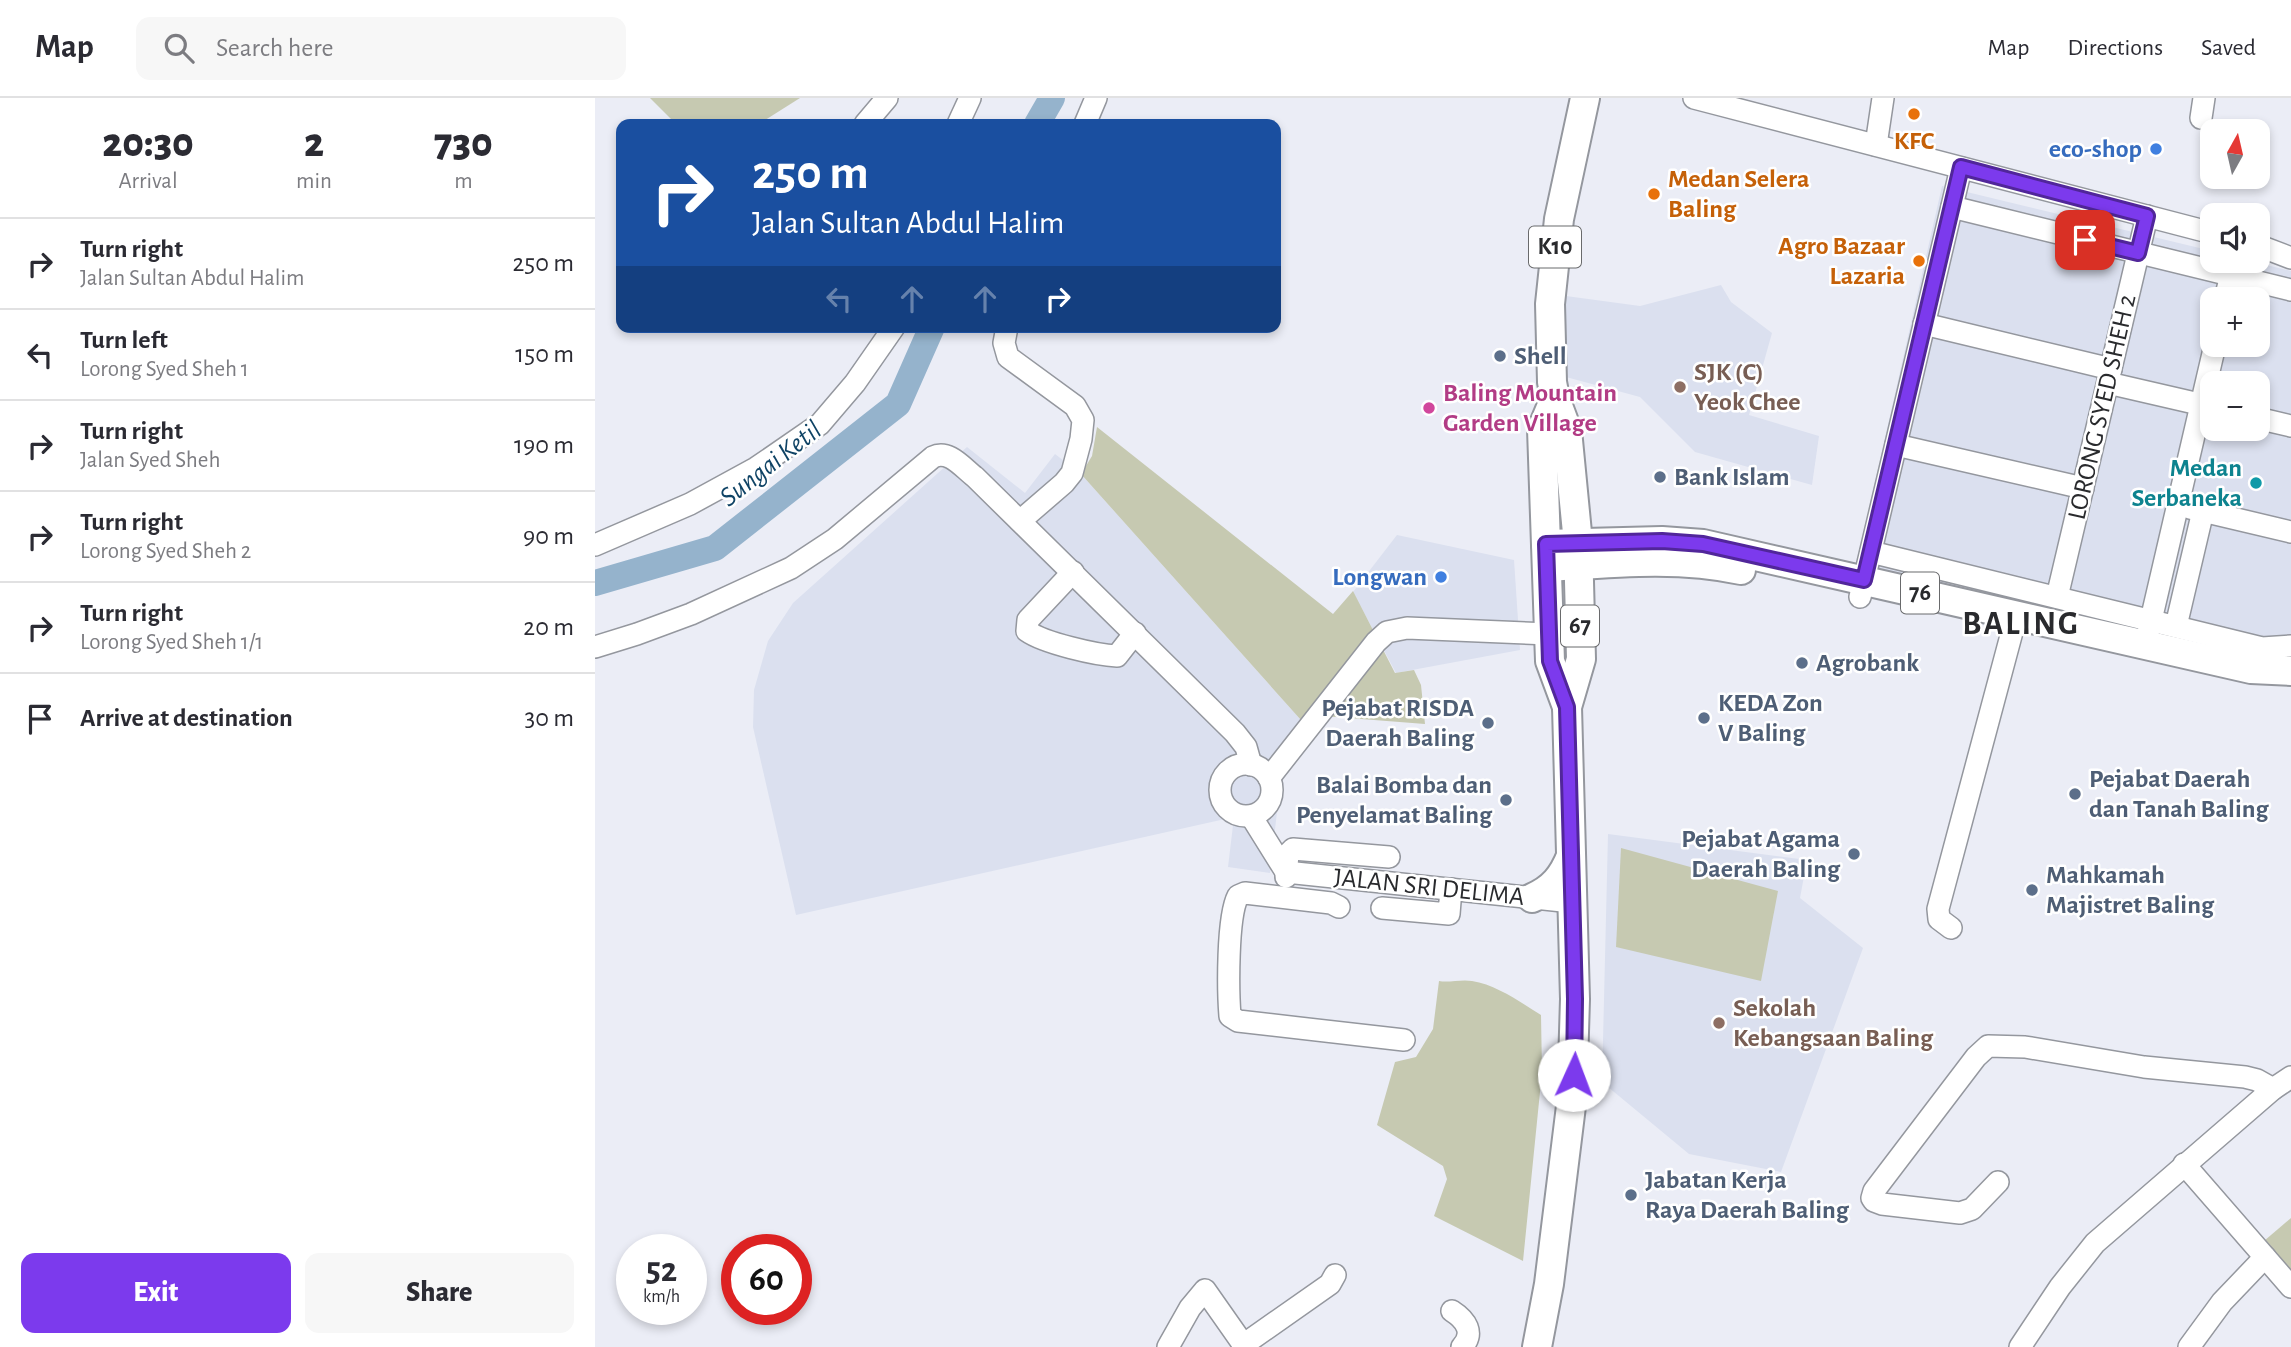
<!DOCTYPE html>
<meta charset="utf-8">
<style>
body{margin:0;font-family:"Alegreya Sans",sans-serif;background:#f7f7f7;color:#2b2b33;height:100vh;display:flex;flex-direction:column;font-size:26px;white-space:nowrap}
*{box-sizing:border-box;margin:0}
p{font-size:23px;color:#7c7c81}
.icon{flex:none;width:38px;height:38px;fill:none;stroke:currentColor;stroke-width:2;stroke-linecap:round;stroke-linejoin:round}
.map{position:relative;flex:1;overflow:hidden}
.side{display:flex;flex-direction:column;background:#fff;width:595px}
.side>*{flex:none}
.banner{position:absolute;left:21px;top:21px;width:665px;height:214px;border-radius:14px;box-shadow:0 4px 10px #0003;background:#1a4fa0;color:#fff;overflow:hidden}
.needle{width:46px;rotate:8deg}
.fabs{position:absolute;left:1605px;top:21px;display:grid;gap:14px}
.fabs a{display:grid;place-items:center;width:70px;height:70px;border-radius:14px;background:#fff;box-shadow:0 4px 10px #0003;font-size:35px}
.speed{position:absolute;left:21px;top:1136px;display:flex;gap:14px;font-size:35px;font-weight:700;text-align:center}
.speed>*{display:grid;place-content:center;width:91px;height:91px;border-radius:50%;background:#fff;box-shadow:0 4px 10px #0003;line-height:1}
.speed small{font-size:18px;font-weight:400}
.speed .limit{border:10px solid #d22;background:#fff;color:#111}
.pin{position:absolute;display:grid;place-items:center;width:60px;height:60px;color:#fff;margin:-30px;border-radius:14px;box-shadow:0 4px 10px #0006}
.me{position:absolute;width:77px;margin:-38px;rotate:2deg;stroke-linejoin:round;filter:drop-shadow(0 0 5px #0008)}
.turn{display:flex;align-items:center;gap:24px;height:147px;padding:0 21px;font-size:32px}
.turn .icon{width:91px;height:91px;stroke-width:2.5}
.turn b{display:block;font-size:49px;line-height:60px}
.lanes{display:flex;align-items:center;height:66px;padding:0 21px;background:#0003;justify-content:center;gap:35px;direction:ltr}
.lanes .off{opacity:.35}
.eta{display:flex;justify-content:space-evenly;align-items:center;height:119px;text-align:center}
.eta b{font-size:42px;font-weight:800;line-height:49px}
.cta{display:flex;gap:14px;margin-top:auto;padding:14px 21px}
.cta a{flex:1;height:80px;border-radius:14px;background:#7c3aed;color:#fff;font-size:28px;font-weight:800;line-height:80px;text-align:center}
.cta a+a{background:#f7f7f7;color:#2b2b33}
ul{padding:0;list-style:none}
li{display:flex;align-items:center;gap:21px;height:91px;padding:0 21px;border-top:2px solid #e1e1e2}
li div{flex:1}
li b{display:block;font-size:26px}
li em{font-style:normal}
header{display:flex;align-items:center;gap:42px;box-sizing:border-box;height:98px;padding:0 35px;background:#fff;border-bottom:2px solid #e1e1e2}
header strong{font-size:33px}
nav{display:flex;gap:38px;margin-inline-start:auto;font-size:24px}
.search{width:490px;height:63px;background:#f7f7f7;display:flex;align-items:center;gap:18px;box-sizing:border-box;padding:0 24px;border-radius:14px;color:#7c7c81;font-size:26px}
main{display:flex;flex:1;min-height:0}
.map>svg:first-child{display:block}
.built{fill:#dbe0ef;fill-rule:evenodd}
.green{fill:#c6c9b1}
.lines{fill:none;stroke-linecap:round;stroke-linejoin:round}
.river{stroke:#95b3cc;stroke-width:26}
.minor-casing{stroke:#94979e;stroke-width:24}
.major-casing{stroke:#94979e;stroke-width:32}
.minor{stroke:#fff;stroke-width:21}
.major{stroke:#fff;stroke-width:28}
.route-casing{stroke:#51269a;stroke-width:18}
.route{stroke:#7c3aed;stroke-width:12}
.food-dot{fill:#e8710a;stroke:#fff;stroke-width:2.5}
.shop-dot{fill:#3f7fe0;stroke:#fff;stroke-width:2.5}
.service-dot{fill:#5c6f8a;stroke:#fff;stroke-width:2.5}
.education-dot{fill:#8d6e63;stroke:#fff;stroke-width:2.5}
.hotel-dot{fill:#d1479c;stroke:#fff;stroke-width:2.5}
.culture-dot{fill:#0f9aa8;stroke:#fff;stroke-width:2.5}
.labels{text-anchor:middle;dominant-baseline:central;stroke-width:5;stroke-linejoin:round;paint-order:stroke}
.shield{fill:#fff;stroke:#696a6c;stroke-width:2}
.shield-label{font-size:24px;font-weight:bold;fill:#292a2d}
.food-label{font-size:26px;font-weight:bold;fill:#c56008;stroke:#fff}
.shop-label{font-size:26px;font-weight:bold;fill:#366cbe;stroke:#fff;text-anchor:end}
.service-label{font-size:26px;font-weight:bold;fill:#4e5e75;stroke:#fff;text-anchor:start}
.education-label{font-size:26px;font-weight:bold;fill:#785e54;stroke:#fff;text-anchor:start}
.hotel-label{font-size:26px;font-weight:bold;fill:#b23c85;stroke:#fff;text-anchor:start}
.street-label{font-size:26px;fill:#292a2d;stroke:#fff}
.culture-label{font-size:26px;font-weight:bold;fill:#0d838f;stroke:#fff;text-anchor:end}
.water-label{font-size:28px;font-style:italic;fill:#0f4365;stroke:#fff}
.district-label{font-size:33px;font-weight:bold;letter-spacing:2px;fill:#292a2d;stroke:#fff}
</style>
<header>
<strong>Map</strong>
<div class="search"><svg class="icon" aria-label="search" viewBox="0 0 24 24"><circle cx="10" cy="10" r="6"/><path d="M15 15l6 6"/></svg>Search here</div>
<nav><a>Map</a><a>Directions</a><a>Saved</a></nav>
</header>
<main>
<section class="side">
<div class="eta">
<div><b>20:30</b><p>Arrival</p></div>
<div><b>2</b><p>min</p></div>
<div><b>730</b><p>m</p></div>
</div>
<ul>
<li><svg class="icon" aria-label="right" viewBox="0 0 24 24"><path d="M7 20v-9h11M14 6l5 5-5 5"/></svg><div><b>Turn right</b><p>Jalan Sultan Abdul Halim</p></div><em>250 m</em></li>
<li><svg class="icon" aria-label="left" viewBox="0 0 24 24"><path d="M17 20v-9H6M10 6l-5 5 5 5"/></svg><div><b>Turn left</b><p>Lorong Syed Sheh 1</p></div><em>150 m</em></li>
<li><svg class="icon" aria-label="right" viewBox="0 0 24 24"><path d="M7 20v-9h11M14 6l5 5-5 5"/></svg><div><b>Turn right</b><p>Jalan Syed Sheh</p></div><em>190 m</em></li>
<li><svg class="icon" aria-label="right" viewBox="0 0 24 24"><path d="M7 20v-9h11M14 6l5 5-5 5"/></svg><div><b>Turn right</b><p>Lorong Syed Sheh 2</p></div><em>90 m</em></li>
<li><svg class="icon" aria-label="right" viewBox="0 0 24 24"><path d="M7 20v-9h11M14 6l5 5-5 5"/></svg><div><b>Turn right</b><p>Lorong Syed Sheh 1/1</p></div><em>20 m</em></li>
<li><svg class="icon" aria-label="arrive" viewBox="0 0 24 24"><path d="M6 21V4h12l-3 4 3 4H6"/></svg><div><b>Arrive at destination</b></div><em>30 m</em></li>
</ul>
<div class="cta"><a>Exit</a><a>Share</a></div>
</section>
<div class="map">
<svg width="1696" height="1249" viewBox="0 0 1696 1249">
<rect width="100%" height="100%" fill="#ebedf6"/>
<g class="built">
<path d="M1347 88 1617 153V163H1655L1696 173V563L1665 561 1261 468ZM1617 201H1662V247H1617ZM1617 285H1662V331H1617Z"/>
<path d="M1126 187 1136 204 1177 235 1154 317 1224 338 1217 387 1100 354 1045 299 971 279V198L1045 208Z"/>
<path d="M372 349 430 395 460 356 486 376 714 631 688 662 675 775 633 769 639 719 201 817 158 629 159 592 173 543 198 505Z"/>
<path d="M802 437 919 462 925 552 801 575 758 494Z"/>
<path d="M1013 736 1212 762 1205 800 1268 850 1186 1074 1094 1056 1007 984Z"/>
</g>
<g class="green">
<path d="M55 0H205L164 26H81Z"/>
<path d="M502 329 738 516 758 493 800 575 819 572 826 587 830 626 728 618 714 631 486 376 497 358Z"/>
<path d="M1026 750 1183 793 1166 883 1021 849Z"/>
<path d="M844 883C854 885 866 881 877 883 902 887 925 904 946 917L947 974 928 1163 839 1118 852 1081 848 1068 782 1027 800 964 821 959 838 931Z"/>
<path d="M1696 1120V1174L1669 1143Z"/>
</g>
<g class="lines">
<g class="river">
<path d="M442 26 457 0"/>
<path d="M0 485 120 450 303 306 337 229"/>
</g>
<g class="minor-casing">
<g id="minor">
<path d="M1099 0 1617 135"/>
<path d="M1606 20 1609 0"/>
<path d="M270 26 292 0"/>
<path d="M363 26 375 0"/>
<path d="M490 26 501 0"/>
<path d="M1281 47 1288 0"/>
<path d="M1357 109 1696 192"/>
<path d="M1662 147 1696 160"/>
<path d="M1630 201 1639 165"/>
<path d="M1329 226 1516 271"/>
<path d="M412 229 409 245 413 259 480 308 488 322 486 341 477 375 469 385 425 423"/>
<path d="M1513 285 1617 309"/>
<path d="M1662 320 1696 328"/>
<path d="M1301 347 1488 390"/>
<path d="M1595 410 1696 434"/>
<path d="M0 447 95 406 161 370 225 326 260 285 299 229"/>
<path d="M1276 454 1667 550 1696 548"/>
<path d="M478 474 433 522 432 533C449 545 501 557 522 558L540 535"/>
<path d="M1265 499 1366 70"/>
<path d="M1462 499 1552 118"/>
<path d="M1581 528 1608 413"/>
<path d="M1553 535 1620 247"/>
<path d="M0 549 42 536 96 516 196 470 240 441 338 359C354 351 368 370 380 379L640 635 651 649 656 667"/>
<circle cx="651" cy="692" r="26"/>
<path d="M674 680 781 544 792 534 812 530 954 536"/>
<path d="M656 718 691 774 977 804"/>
<path d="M691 779 693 756 698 751 794 759"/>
<path d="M744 809 736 805 650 795 643 798C632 819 633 893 635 918L643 923 809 942"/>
<path d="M787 810 854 816 856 791"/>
<path d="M1356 830 1344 821 1343 811 1417 534"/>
<path d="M1589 1066 1696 1189"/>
<path d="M1403 1084 1377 1111 1365 1115 1287 1106 1279 1103 1277 1100 1279 1093 1381 959 1393 948 1430 949 1549 969 1650 979 1662 982 1678 991"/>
<path d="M857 1213C871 1222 880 1235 867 1249"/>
<path d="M648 1247 735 1186 740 1177"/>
<path d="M573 1249 595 1210 610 1192 650 1249"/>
<path d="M1425 1249 1465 1189 1500 1145 1678 991 1696 979"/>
<path d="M1594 1249 1627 1204 1670 1159"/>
</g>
</g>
<g class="major-casing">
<g id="major">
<path d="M960 300 947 331 955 563 972 609"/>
<path d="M951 446 1067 443 1108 446 1656 571 1696 573"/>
<path d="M952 469C1016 465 1083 458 1146 472"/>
<path d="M937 800C958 791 968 778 976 758"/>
<path d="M942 1249 954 1186 977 1000 980 901 972 609 986 561 983 445 972 332 960 300 957 284 955 206 964 121 990 0"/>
</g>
</g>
<use href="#minor" class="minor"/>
<use href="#major" class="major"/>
</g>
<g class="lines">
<g class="route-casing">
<path id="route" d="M979 977 980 901 972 609 955 563 951 446 1067 443 1108 446 1269 482 1366 69 1552 118 1543 155 1490 142"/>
</g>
<use href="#route" class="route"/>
</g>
<g class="food-dot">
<circle cx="1319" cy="16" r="7"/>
<circle cx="1059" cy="96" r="7"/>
<circle cx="1324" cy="163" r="7"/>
</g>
<g class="shop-dot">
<circle cx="1561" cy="51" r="7"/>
<circle cx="846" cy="479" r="7"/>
</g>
<g class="service-dot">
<circle cx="905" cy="258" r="7"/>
<circle cx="1065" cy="379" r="7"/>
<circle cx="1207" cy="565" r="7"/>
<circle cx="1109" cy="620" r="7"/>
<circle cx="893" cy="625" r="7"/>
<circle cx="1480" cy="696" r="7"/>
<circle cx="911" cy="702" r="7"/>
<circle cx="1259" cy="756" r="7"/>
<circle cx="1437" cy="792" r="7"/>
<circle cx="1036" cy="1097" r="7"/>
</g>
<g class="education-dot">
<circle cx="1085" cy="289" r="7"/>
<circle cx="1124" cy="925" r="7"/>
</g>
<circle class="hotel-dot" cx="834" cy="310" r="7"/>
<circle class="culture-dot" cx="1661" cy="385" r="7"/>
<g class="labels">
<g class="shield">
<rect x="934" y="128.5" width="52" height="41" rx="5"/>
<rect x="1306" y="474.5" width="38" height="41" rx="5"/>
<rect x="966" y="507.5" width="38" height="41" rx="5"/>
</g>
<g class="shield-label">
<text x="960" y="149">K10</text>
<text x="1325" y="495">76</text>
<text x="985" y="528">67</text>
</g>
<g class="food-label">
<text x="1319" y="43">KFC</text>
<text x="1073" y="81" text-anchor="start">Medan Selera<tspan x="1073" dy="30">Baling</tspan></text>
<text x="1310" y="148" text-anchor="end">Agro Bazaar<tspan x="1310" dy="30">Lazaria</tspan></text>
</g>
<g class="shop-label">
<text x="1547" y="51">eco-shop</text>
<text x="832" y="479">Longwan</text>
</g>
<g class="service-label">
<text x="919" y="258">Shell</text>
<text x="1079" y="379">Bank Islam</text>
<text x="1221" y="565">Agrobank</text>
<text x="1123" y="605">KEDA Zon<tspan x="1123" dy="30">V Baling</tspan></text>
<text x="879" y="610" text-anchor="end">Pejabat RISDA<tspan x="879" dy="30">Daerah Baling</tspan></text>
<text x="1494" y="681">Pejabat Daerah<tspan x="1494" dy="30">dan Tanah Baling</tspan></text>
<text x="897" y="687" text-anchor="end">Balai Bomba dan<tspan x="897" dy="30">Penyelamat Baling</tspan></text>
<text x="1245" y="741" text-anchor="end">Pejabat Agama<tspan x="1245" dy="30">Daerah Baling</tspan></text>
<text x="1451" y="777">Mahkamah<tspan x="1451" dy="30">Majistret Baling</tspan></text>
<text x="1050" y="1082">Jabatan Kerja<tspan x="1050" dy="30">Raya Daerah Baling</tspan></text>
</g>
<g class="education-label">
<text x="1099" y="274">SJK (C)<tspan x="1099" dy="30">Yeok Chee</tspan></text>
<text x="1138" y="910">Sekolah<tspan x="1138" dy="30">Kebangsaan Baling</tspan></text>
</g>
<g class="hotel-label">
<text x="848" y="295">Baling Mountain<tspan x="848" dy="30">Garden Village</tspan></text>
</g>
<g class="street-label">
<text transform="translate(1507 309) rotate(-77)">LORONG SYED SHEH 2</text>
<text transform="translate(834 789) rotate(6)">JALAN SRI DELIMA</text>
</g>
<g class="culture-label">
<text x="1647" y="370">Medan<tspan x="1647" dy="30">Serbaneka</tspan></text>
</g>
<g class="water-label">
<text transform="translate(176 366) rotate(-38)">Sungai Ketil</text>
</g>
<g class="district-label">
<text x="1426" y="526">BALING</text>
</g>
</g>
</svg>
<div class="fabs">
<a><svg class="needle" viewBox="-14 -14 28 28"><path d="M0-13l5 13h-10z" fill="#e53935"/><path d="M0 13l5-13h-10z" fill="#7c7c81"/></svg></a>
<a><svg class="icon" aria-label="sound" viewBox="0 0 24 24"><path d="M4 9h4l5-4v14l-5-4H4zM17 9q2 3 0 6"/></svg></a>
<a>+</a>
<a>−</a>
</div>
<div class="speed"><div>52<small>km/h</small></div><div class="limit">60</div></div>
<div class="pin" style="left:1490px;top:142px;background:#d93025"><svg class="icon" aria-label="arrive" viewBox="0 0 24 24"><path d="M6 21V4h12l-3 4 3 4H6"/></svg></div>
<svg class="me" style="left:979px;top:977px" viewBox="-20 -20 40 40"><circle r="19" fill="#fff"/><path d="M0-13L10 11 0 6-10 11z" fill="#7c3aed"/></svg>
<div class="banner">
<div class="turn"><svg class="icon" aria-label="right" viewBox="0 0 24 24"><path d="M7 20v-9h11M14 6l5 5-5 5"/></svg><div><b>250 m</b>Jalan Sultan Abdul Halim</div></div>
<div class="lanes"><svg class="icon off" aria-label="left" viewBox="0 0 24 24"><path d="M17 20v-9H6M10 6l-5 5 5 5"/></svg><svg class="icon off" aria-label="ahead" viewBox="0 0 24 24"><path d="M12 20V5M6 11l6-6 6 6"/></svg><svg class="icon off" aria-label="ahead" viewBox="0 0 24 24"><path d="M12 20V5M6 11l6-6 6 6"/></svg><svg class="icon" aria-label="right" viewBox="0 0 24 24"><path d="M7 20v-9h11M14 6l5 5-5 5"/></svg></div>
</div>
</div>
</main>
